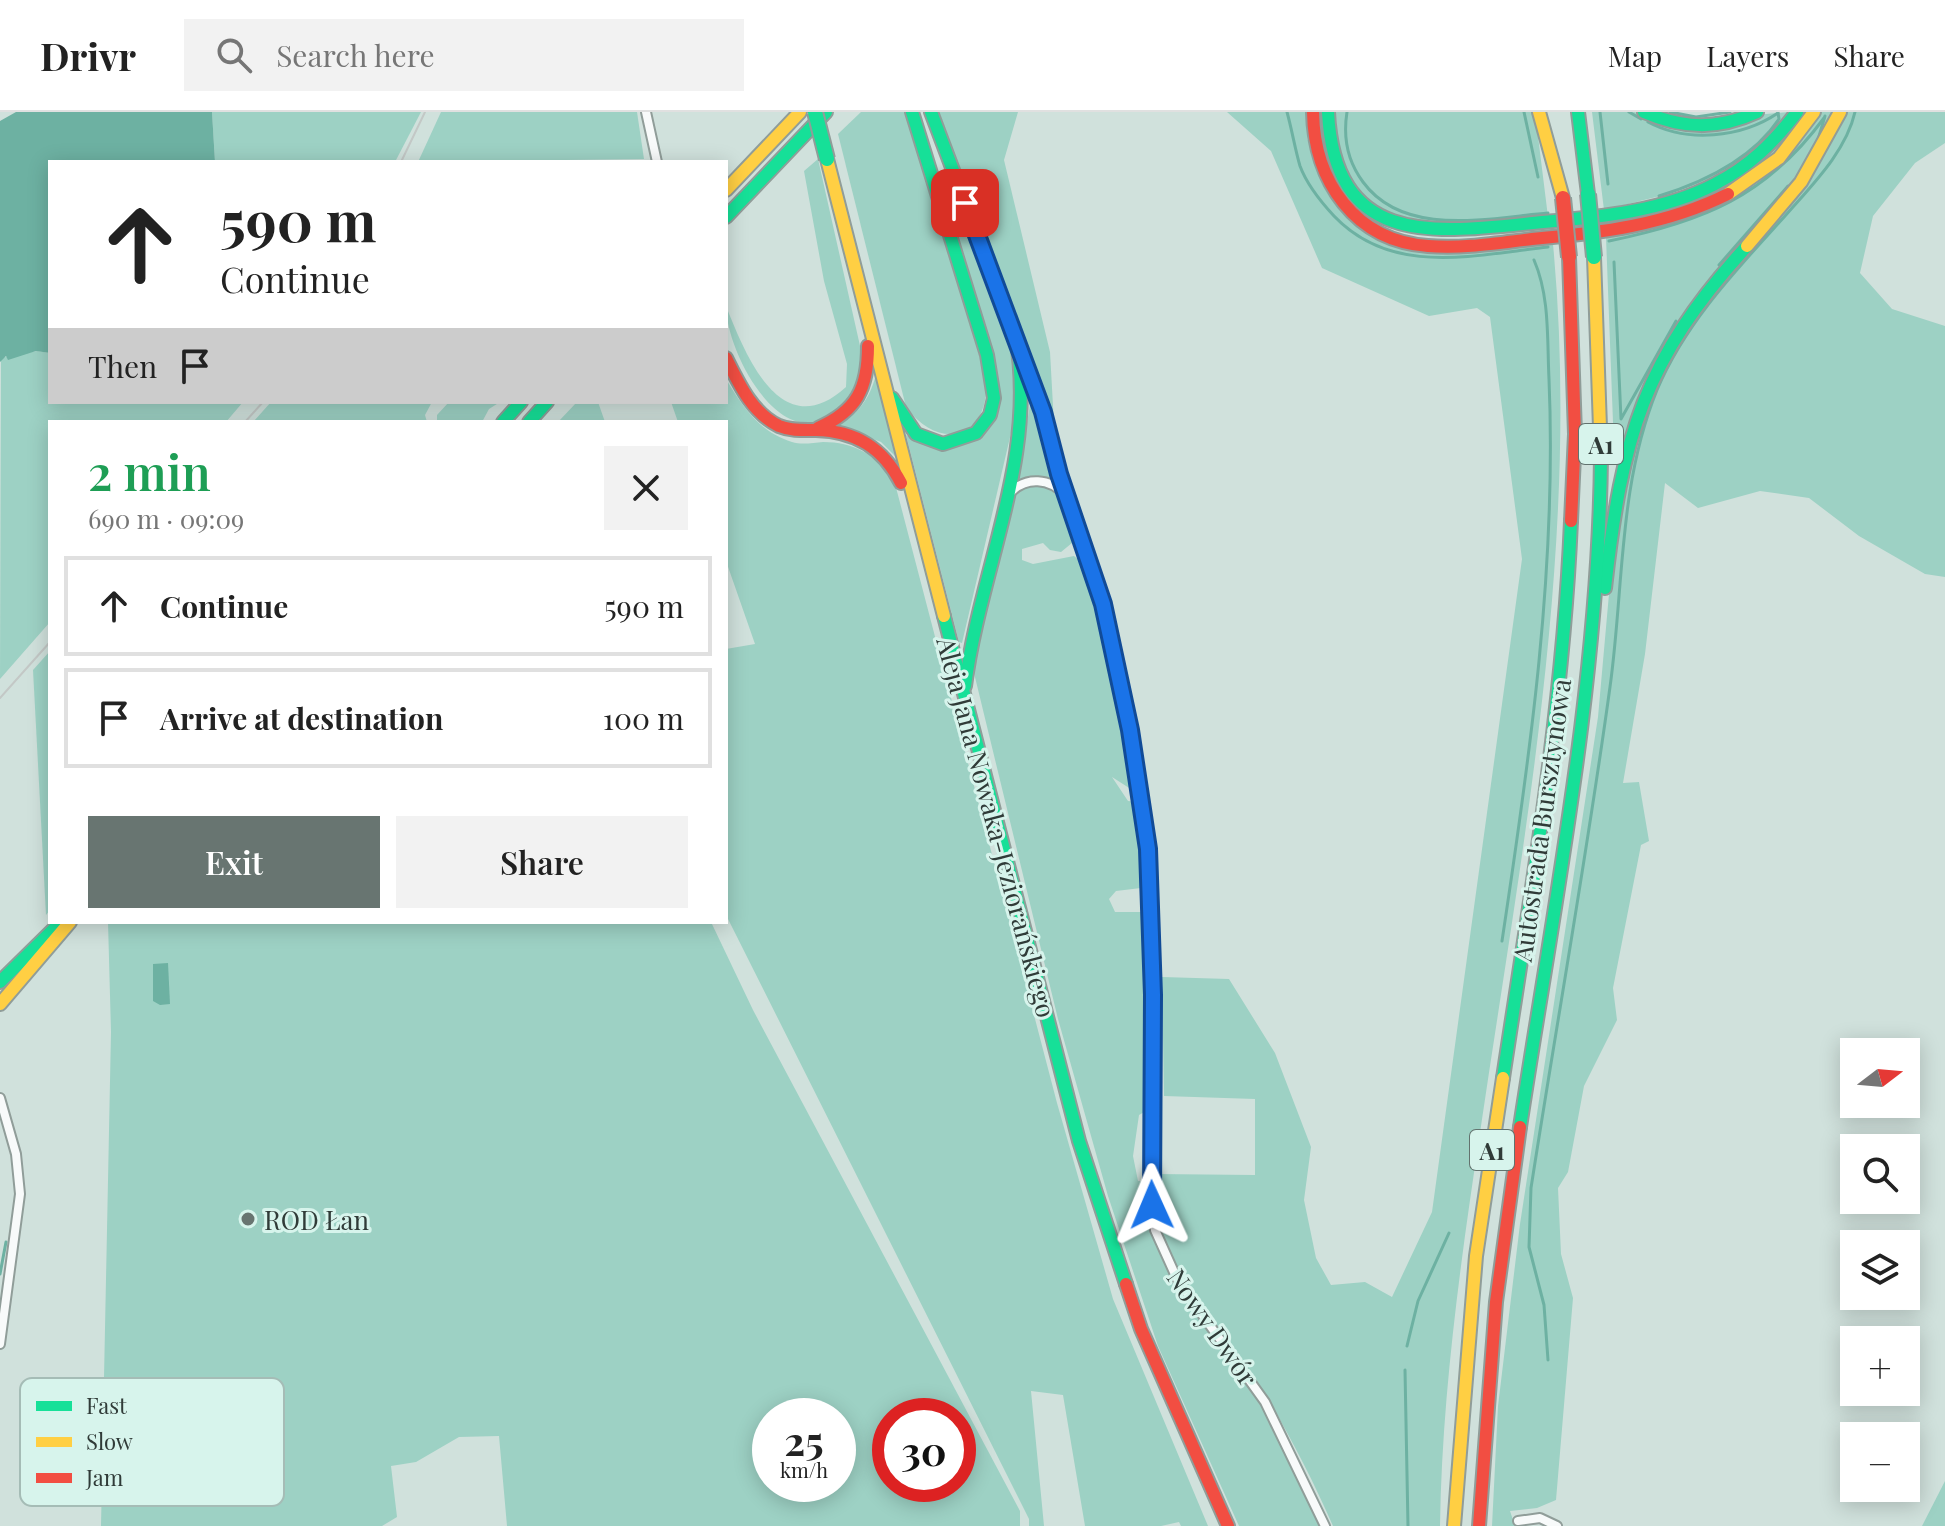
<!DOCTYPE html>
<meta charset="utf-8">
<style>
body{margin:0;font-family:"Playfair Display",serif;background:#f2f2f2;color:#222;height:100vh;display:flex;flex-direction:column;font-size:30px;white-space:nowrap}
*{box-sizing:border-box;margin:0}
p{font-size:26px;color:#767676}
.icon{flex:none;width:44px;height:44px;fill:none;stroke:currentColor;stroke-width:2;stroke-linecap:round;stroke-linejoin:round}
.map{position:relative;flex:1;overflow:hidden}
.panel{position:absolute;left:48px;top:308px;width:680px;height:504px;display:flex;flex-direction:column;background:#fff;border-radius:0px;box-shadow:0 4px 20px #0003}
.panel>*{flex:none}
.hud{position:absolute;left:48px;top:48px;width:680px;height:244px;border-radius:0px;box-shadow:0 4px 20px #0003;background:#fff;color:#222;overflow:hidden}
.needle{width:52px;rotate:74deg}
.controls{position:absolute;left:1840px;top:926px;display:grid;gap:16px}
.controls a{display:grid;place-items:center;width:80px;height:80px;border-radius:0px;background:#fff;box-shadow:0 4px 20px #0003;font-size:40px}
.speed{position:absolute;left:752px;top:1286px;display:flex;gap:16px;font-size:40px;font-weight:700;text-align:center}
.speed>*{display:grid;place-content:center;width:104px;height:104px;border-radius:50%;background:#fff;box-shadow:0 4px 20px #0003;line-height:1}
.speed small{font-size:20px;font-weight:400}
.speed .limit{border:12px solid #d22;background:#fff;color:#111}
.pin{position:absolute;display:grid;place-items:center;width:68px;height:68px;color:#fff;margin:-34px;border-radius:16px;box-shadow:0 4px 12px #0006}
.me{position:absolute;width:88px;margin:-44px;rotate:359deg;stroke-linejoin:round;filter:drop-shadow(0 0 6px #0008)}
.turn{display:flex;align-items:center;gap:28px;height:168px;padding:0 40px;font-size:36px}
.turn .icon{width:104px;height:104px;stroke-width:2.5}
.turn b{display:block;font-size:56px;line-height:68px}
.then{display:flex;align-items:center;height:76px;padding:0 40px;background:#0003;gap:16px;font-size:30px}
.round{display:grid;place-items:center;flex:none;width:84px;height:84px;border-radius:0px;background:#f2f2f2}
.summary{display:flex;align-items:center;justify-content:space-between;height:136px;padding:0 40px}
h1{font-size:48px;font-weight:600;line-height:60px;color:#1e9e55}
.button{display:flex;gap:16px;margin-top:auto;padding:16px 40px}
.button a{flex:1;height:92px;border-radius:0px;background:#687571;color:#fff;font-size:32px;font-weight:600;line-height:92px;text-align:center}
.button a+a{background:#f2f2f2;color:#222}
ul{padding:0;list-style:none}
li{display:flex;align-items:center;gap:24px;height:100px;margin:0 16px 12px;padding:0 24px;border:4px solid #e0e0e0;border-radius:0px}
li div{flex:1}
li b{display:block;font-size:30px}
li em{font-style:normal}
header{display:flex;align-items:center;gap:48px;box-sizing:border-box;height:112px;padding:0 40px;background:#fff;border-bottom:2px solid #e0e0e0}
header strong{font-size:38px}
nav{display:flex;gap:44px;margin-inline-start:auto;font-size:28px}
.search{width:560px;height:72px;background:#f2f2f2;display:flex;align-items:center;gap:20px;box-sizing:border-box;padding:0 28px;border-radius:0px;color:#767676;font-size:30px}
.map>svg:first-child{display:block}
.green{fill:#9dd1c4;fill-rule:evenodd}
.water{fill:#6db1a2}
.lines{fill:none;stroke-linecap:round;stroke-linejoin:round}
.stream{stroke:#6db1a2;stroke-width:3}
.street-casing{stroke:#909d99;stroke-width:12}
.fast-casing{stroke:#909d99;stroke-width:16}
.slow-casing{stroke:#909d99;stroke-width:16}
.jam-casing{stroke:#909d99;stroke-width:16}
.street{stroke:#f8fafa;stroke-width:8}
.fast{stroke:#16e098;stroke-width:12}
.slow{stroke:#ffcf43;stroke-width:12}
.jam{stroke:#f24e42;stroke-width:12}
.tram{stroke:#c3c8c6;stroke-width:2}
.fast-bridge-casing{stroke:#909d99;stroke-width:18;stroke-linecap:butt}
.jam-bridge-casing{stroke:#909d99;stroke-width:18;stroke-linecap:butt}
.fast-bridge{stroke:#16e098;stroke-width:14}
.jam-bridge{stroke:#f24e42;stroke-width:14}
.route-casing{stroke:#114b97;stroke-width:20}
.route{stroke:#1a73e8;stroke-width:14}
.poi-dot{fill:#687571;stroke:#d7f4ec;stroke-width:3}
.labels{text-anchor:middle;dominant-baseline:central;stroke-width:6;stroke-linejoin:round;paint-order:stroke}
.shield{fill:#d7f4ec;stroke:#62726e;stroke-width:2}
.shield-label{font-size:24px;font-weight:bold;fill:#303b38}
.street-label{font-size:26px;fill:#303b38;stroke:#d7f4ec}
.poi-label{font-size:26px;fill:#303b38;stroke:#d7f4ec;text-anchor:start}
.key{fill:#d7f4ec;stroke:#a5bcb6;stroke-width:2}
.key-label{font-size:22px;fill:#303b38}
</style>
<header>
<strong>Drivr</strong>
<div class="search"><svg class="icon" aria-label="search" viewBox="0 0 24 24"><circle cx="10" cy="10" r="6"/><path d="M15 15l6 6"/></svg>Search here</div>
<nav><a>Map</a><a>Layers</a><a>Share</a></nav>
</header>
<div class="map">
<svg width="1945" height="1414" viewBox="0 0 1945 1414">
<rect width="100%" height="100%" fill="#d0e1dc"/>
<g class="green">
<path d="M212 0H421L395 50H215Z"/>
<path d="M441 0H637L644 47 418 50Z"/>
<path d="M861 0H905L909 6 986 266C991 325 941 342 906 295L838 22Z"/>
<path d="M939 0H1018L1004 48 1050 240 1054 312Z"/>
<path d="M1227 0H1308L1307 27 1374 126 1553 132C1581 428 1524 723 1481 1014 1461 1146 1442 1281 1440 1414H1333C1312 1366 1289 1322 1262 1277 1237 1237 1152 1142 1158 1098L1170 1093V1089L1156 1084 1155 1062 1255 1063V987L1164 984 1162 865 1229 867 1275 941 1311 1035 1304 1088 1316 1146 1331 1173 1365 1170 1392 1185 1432 1100 1522 447 1490 205 1477 196 1429 204 1322 156 1271 39Z"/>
<path d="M1336 0H1535L1548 105C1454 112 1335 136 1336 0Z"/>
<path d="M1592 0H1635L1655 12 1789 0C1737 70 1684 78 1604 98Z"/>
<path d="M1819 0H1835L1795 72 1722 155 1620 336 1614 337 1606 125 1691 106Z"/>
<path d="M1847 0H1945V31L1915 51 1873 104 1860 161 1892 197 1945 214V465L1925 462 1859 424 1809 386 1760 379 1698 396 1665 371 1645 542 1623 671 1639 670 1649 729 1641 733 1613 876 1617 908 1584 974 1568 1060 1558 1076 1561 1142 1573 1186 1556 1388 1537 1396 1510 1399 1515 1414H1492L1498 1294 1520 1112 1598 605 1614 426 1629 338 1668 244Z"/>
<path d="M818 47 865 256C860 282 857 283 837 300 780 346 726 238 726 194 746 244 781 334 846 275L847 252 824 169 804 59Z"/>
<path d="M946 57 1014 242 1018 291 962 531 959 530 906 323 912 327 980 326 996 263 938 60Z"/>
<path d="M37 239 50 241V290H243L226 310H50V510L0 567 1 246Z"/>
<path d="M876 263 898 347 881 330 838 314C860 300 869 287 876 263Z"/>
<path d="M726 267C743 295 759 320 792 330 801 333 813 331 823 330 854 330 872 342 893 364L1057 991 1113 1187 1208 1414H1181L1179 1410 1161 1414H1085L1063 1283 1031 1279 1044 1414H1029V1407L726 803V537L755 532 726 449V310H678L671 290H726Z"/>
<path d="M1032 281 1056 363 1052 367 1033 364 1017 371Z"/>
<path d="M271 290H432L425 303 427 310H253Z"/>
<path d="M449 290H500L489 297 482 310H437V303Z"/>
<path d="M577 290H598L605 310H558Z"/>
<path d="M1040 372C1063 381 1073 407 1072 431L1061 440 1050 438 1043 431 1022 437V448L1033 452 1074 444 1084 452 1112 552 1137 681 1112 665 1128 689 1138 690 1143 737 1141 776 1116 779 1109 787 1115 800H1143L1145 807 1148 981 1146 999 1139 1003 1133 1044 1138 1069 1146 1070C1150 1169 1204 1200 1252 1277 1278 1320 1298 1369 1320 1414H1239L1158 1234 1108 1084 1058 907 974 561 980 514 1012 385 1027 374Z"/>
<path d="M50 539V798L46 803 33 558Z"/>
<path d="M108 810H711L753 898 1020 1399V1414H507L499 1324 459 1325 416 1350 391 1354 397 1405 382 1414H101L111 920ZM770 1304H838V1372H770ZM890 1304H958V1372H890Z"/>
<path d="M1945 1369V1414H1922Z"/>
</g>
<g class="water">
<path d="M16 0H212L215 50H50V241L36 239 8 248 6 244 0 250V9Z"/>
<path d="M168 851 170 892 160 893 153 889V852Z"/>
</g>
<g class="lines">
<g class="stream">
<path d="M1287 0C1292 18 1295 37 1300 54 1307 73 1321 90 1334 104 1392 165 1474 143 1548 135"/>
<path d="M1347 0C1343 25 1348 50 1363 70 1404 126 1488 106 1548 101"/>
<path d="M1524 0 1538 65"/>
<path d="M1600 0 1608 72"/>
<path d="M1629 0 1641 7"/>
<path d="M1670 0 1696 5 1730 0"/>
<path d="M1648 10C1687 31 1741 26 1778 1"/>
<path d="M1817 31 1825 4"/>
<path d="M1659 84C1704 70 1752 47 1779 7L1778 1"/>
<path d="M1609 129C1702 110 1766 85 1824 6"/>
<path d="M1614 150 1621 307 1676 209"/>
<path d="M1719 153 1788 74"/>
<path d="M1502 829C1530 644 1557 455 1549 267 1547 227 1550 185 1534 148"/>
<path d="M0 1162 6 1130"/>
<path d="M1407 1234 1418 1189 1449 1121"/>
<path d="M1548 1248 1544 1193 1529 1135 1531 1076C1557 909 1587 743 1610 575 1624 475 1618 374 1657 278 1685 211 1737 157 1785 104 1811 74 1846 40 1855 0"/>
<path d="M1405 1258 1408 1414"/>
</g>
<g class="street-casing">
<g id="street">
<path d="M646 0 657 50"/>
<path d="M1027 254 1103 492 1142 685 1148 737 1152 831 1151 1076 1155 1118 1178 1169 1265 1290 1325 1414"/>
<path d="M1010 381C1026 364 1050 366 1065 383"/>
<path d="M0 986 16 1042 20 1082 0 1232"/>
<path d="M1518 1409 1540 1406 1557 1414"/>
</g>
</g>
<g class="fast-casing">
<g id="fast">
<path d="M931 0 1016 225C1038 344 980 457 965 574"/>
<path d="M1328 0C1335 140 1441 120 1543 110 1600 105 1664 99 1715 72 1750 54 1773 31 1797 0"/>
<path d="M1578 0 1588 82"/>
<path d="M1644 0C1683 17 1718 18 1757 0"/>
<path d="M726 105 826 0"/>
<path d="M892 286 916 322 943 332 976 321 990 303 994 286 987 243 912 0"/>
<path d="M503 310 521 290"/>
<path d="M529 310 547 290"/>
<path d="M1605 476C1622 325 1643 248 1747 134"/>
<path d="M944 504 1079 1029 1126 1172"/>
<path d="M0 870 61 810"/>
<path d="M1503 966C1531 781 1563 597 1571 409"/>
<path d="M1520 1015C1554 792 1599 570 1601 344"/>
</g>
</g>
<g class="slow-casing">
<g id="slow">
<path d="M1539 0 1563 86"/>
<path d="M827 47 944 504"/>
<path d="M726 78 800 0"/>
<path d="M1728 82 1779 46 1814 0"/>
<path d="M1747 134 1801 70 1840 0"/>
<path d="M1594 145 1601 344"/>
<path d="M0 892 70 810"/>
<path d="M1454 1414 1476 1144 1503 966"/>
</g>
</g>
<g class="jam-casing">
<g id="jam">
<path d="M1313 0C1314 69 1355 129 1428 134 1462 137 1498 131 1532 127 1600 121 1666 113 1728 82"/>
<path d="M1569 145 1575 322 1571 409"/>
<path d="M726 246C739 272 752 301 779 314 791 319 804 318 816 318 856 319 883 336 901 371"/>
<path d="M818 316C857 299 868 276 868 234"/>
<path d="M1126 1172 1141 1217 1228 1414"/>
<path d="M1479 1414 1496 1190 1520 1015"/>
</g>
</g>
<use href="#street" class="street"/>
<use href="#fast" class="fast"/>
<use href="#slow" class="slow"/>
<use href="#jam" class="jam"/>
<g class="tram">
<path d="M401 50 425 0"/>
<path d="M245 310 263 290"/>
<path d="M0 586 50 530"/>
</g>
<g class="fast-bridge-casing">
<g id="fast-bridge">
<path d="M815 0 827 47"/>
<path d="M1588 82 1594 145"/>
</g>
</g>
<g class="jam-bridge-casing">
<path id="jam-bridge" d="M1563 86 1569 145"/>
</g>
<use href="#fast-bridge" class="fast-bridge"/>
<use href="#jam-bridge" class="jam-bridge"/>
</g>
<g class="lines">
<g class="route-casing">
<path id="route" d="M965 91 1043 300 1059 362 1103 492 1130 618 1148 737 1153 883 1152 1093"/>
</g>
<use href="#route" class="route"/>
</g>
<circle class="poi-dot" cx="248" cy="1107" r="8"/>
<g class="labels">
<g class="shield">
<rect x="1579" y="312" width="44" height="40" rx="6"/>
<rect x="1470" y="1018" width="44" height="40" rx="6"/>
</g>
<g class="shield-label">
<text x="1601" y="332">A1</text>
<text x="1492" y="1038">A1</text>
</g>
<g class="street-label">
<text transform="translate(1541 708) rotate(-82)">Autostrada Bursztynowa</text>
<text transform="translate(997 715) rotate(75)">Aleja Jana Nowaka-Jeziorańskiego</text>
<text transform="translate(1213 1215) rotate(55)">Nowy Dwór</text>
</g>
<g class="poi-label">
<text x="264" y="1107">ROD Łan</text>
</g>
</g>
<rect x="20" y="1266" width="264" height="128" rx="12" class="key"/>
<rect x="36" y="1289" width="36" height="10" fill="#16e098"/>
<rect x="36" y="1325" width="36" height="10" fill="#ffcf43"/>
<rect x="36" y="1361" width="36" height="10" fill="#f24e42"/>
<g class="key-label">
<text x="86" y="1302">Fast</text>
<text x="86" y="1338">Slow</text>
<text x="86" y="1374">Jam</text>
</g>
</svg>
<div class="controls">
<a><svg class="needle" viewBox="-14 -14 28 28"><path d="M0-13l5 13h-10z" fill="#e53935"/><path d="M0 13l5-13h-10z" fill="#767676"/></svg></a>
<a><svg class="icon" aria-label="search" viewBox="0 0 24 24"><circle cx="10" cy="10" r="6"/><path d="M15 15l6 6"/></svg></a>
<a><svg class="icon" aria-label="layers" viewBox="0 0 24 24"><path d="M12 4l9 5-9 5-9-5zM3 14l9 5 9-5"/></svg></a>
<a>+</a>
<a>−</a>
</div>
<div class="speed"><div>25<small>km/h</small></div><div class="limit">30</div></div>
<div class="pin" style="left:965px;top:91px;background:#d93025"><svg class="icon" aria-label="arrive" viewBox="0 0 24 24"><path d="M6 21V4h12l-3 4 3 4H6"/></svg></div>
<svg class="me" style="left:1152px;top:1093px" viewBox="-20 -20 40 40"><path d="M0-17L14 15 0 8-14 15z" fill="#1a73e8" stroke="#fff" stroke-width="4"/></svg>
<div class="hud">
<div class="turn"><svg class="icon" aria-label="ahead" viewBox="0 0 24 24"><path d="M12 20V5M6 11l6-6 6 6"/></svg><div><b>590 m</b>Continue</div></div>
<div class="then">Then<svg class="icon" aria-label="arrive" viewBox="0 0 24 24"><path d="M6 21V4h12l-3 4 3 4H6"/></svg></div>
</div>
<section class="panel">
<div class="summary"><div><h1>2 min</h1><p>690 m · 09:09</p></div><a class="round"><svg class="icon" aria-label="close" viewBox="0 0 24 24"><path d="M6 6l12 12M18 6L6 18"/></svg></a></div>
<ul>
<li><svg class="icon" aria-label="ahead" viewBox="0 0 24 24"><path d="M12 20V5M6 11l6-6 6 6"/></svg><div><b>Continue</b></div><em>590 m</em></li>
<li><svg class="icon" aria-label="arrive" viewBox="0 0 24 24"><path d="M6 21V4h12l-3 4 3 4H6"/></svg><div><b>Arrive at destination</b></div><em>100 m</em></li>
</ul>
<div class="button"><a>Exit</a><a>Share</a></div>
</section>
</div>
